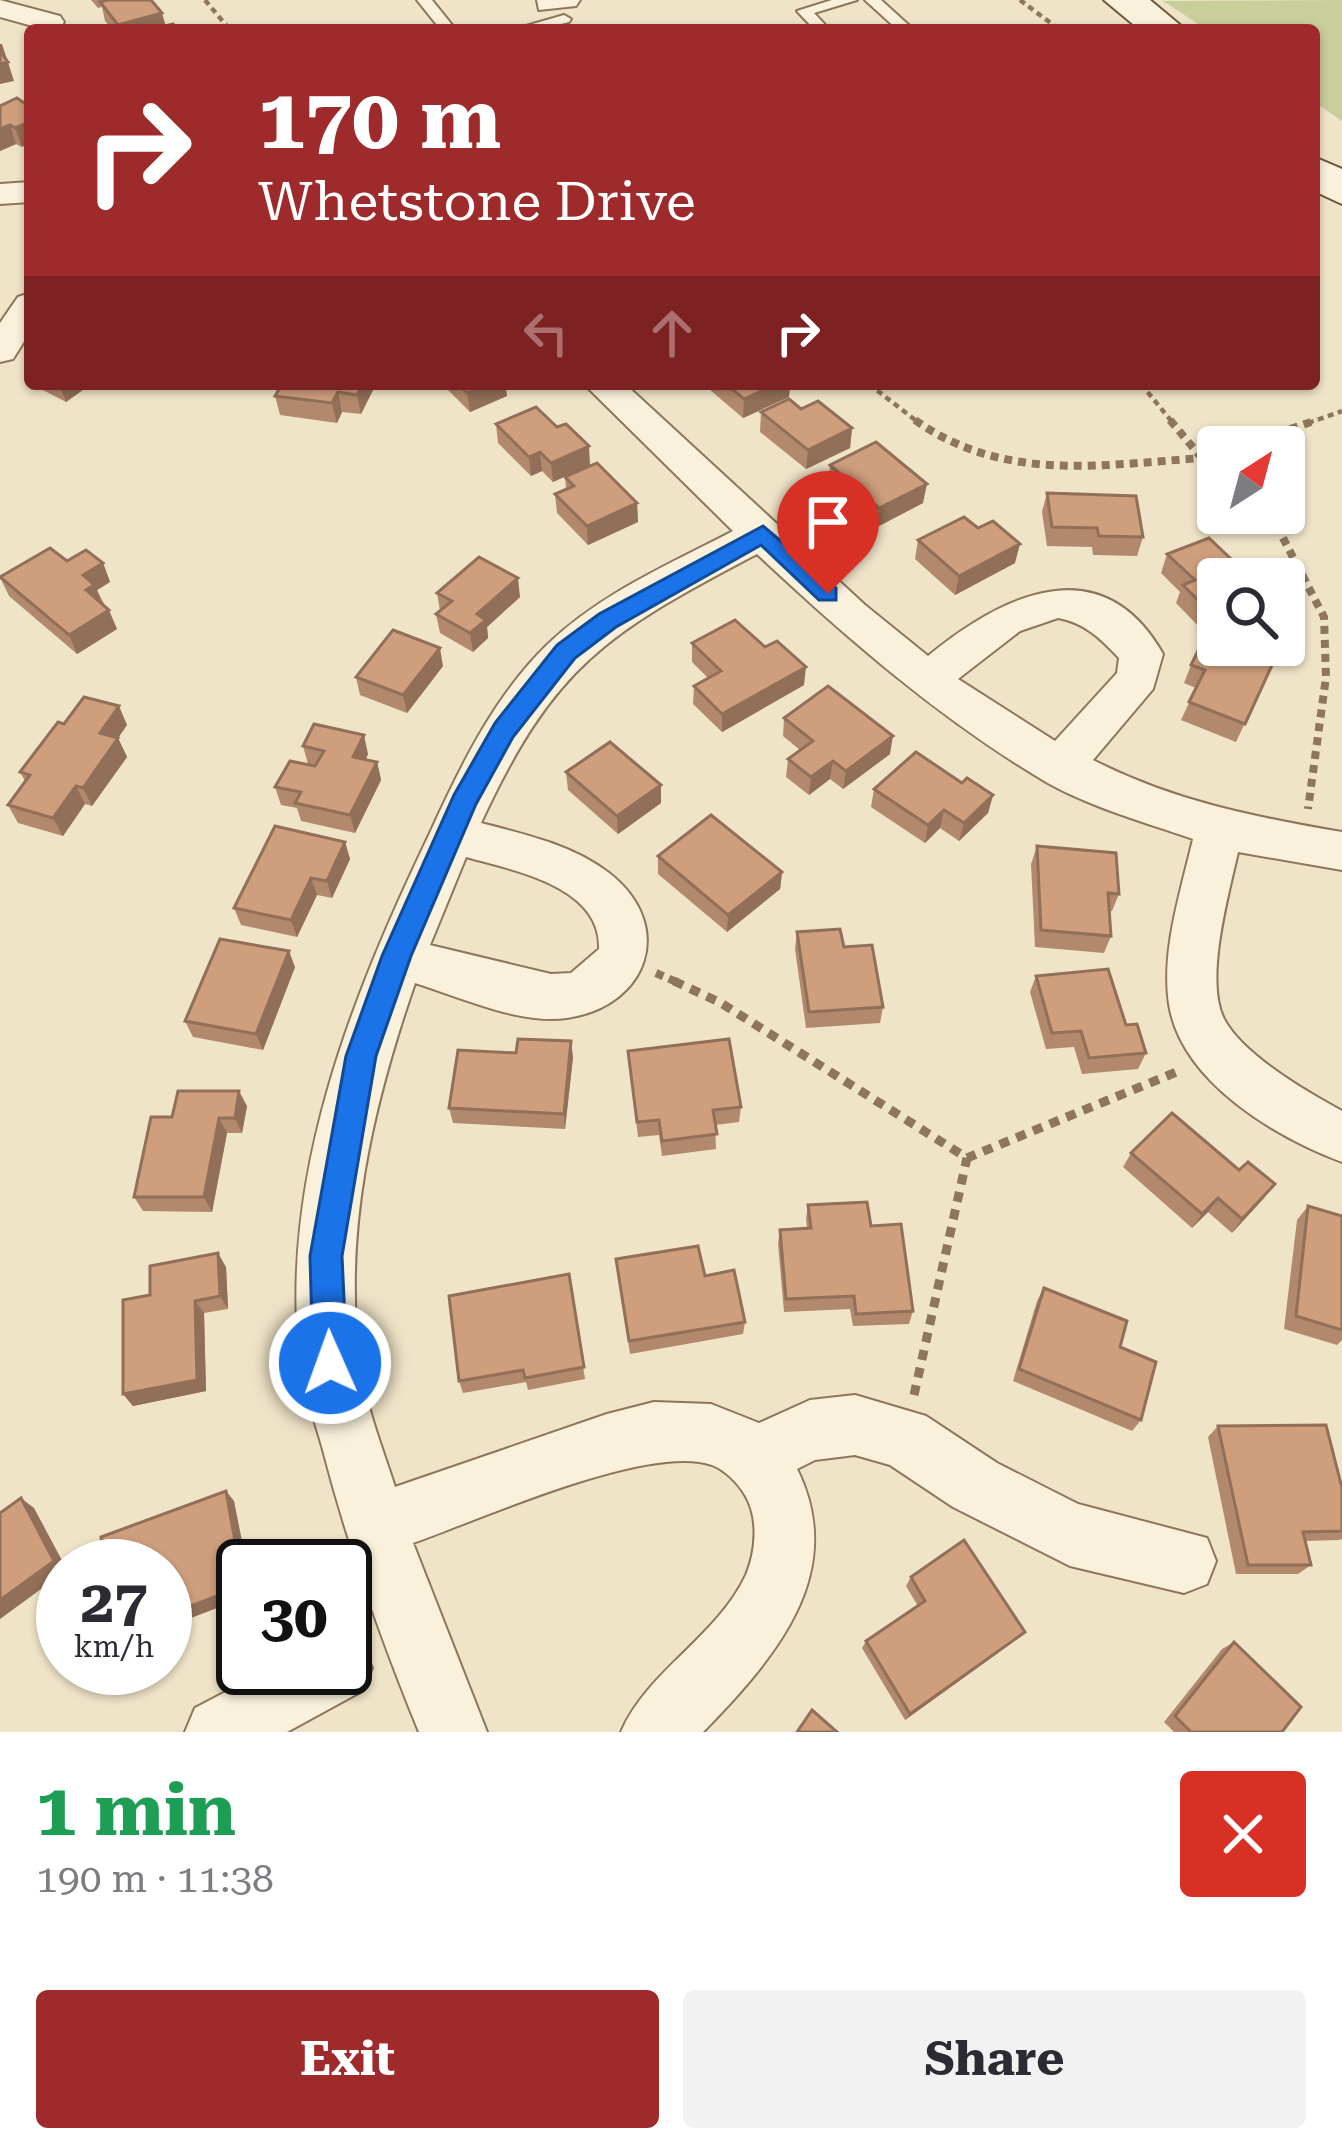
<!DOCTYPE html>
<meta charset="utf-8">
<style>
body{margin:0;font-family:"Roboto Serif",serif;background:#f2f2f3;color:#2b2b33;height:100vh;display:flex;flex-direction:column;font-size:45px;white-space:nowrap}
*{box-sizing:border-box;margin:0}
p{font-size:39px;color:#7c7c81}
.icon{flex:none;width:66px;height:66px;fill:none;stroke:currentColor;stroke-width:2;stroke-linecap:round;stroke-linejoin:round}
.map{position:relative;height:1732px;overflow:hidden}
.drawer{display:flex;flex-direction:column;background:#fff;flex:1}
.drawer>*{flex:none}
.hud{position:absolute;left:24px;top:24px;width:1296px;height:366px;border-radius:12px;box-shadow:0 3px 9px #0004;background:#9e2a2b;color:#fff;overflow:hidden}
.needle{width:78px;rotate:36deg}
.fabs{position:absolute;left:1197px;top:426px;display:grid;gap:24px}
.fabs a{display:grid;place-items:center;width:108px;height:108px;border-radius:12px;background:#fff;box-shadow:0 3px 9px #0004;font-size:60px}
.speed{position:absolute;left:36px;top:1539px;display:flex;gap:24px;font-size:60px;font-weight:700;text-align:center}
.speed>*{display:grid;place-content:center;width:156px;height:156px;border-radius:50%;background:#fff;box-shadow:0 3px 9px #0004;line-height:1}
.speed small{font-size:30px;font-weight:400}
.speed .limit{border:6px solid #111;border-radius:18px;background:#fff;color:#111}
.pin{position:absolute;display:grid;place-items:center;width:102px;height:102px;color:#fff;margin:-123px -51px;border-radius:50% 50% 50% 0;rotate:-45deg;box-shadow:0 0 12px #0007}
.pin .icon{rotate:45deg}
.me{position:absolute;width:132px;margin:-66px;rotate:358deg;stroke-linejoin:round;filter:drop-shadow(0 0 9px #0008)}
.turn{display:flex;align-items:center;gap:42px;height:252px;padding:0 36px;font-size:54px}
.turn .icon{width:156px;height:156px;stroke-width:2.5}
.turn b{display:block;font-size:84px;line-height:102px}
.lanes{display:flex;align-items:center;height:114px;padding:0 36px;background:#0003;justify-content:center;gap:60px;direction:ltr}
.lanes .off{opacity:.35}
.round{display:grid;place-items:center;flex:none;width:126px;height:126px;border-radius:12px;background:#f2f2f3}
.overview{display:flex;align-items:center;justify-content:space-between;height:204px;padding:0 36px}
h1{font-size:72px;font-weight:700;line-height:90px;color:#1e9e55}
.action{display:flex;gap:24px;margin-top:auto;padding:24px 36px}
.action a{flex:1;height:138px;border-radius:12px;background:#9e2a2b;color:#fff;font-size:48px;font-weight:700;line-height:138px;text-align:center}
.action a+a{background:#f2f2f3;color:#2b2b33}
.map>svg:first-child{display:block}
.green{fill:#c9cf9b}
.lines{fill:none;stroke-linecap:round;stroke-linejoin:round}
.lane-casing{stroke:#8d765c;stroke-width:4}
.street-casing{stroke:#8d765c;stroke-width:4}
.secondary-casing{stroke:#6f573f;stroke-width:4}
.path-far2{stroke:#8d765c;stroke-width:4.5;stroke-dasharray:6 4.5;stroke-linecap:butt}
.path-far1{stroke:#8d765c;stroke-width:8;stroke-dasharray:8 6;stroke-linecap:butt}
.path{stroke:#8d765c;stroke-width:9;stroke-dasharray:10 8;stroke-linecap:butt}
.lane{fill:#faf1dc;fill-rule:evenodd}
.street{fill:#faf1dc;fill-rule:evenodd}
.secondary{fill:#faf1dc;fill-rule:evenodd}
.wall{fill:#b2896c}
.shaded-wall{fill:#916f58}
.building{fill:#cf9f7d;stroke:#916f58;stroke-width:3}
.route{fill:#1a73e8;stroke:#114b97;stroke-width:3}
</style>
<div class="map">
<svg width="1342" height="1732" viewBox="0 0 1342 1732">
<rect width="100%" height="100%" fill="#f0e4c8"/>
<path class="green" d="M1342 0V121L1314 102V30H1207L1163 1Z"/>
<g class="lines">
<g class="lane-casing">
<g id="lane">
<path d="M417 0H432L456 30H441Z"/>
<path d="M832 0H857L814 13 830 30H815L797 11Z"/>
<path d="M865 0H881L914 30H898Z"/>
<path d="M564 15 571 19 569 22 537 30H512Z"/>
</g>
</g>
<g class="street-casing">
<g id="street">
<path d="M0 0 60 16 64 22 60 28 47 30 0 17Z"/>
<path d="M537 0H580L576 6 539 10Z"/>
<path d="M30 182V202L0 204V184Z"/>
<path d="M30 293V332L13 359 0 362V323L18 297Z"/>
<path d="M584 384H625L865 605 928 656C1001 596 1101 545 1163 654L1153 689 1093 760C1173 801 1254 817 1342 832V870L1238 852C1229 893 1204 980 1224 1019 1243 1055 1307 1092 1342 1111V1162C1276 1137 1181 1082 1169 1004 1161 950 1181 891 1193 839 1144 822 1090 807 1046 782 940 719 848 639 757 554 607 633 554 665 481 823 524 834 573 845 609 873 676 925 649 1006 567 1018 520 1025 460 997 415 983 373 1105 342 1233 360 1363 365 1404 382 1447 395 1487L607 1414 654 1402 711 1404 759 1423 810 1400 855 1395 926 1416 997 1463 1078 1504 1207 1538 1216 1561 1207 1584 1184 1593 1070 1566 953 1507 890 1465 855 1455 815 1460 797 1469C849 1574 774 1659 703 1732H621C647 1671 717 1637 746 1575 756 1551 759 1518 745 1495 738 1483 725 1470 712 1465 648 1443 479 1520 413 1543L487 1732H419C381 1639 348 1546 323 1450 315 1421 304 1392 300 1362 279 1177 352 996 429 835 460 767 494 696 548 644 601 593 670 564 733 531ZM1058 618C1085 623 1100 638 1119 658L1117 673 1055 741 958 679 1020 631ZM466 857C512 870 602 886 599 949L571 973 551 974 430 945Z"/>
<path d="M345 1637 362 1645 372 1668 362 1691 287 1732H185L195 1708 271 1668H345Z"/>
</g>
</g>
<g class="secondary-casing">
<g id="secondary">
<path d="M1104 0H1150L1186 30H1140Z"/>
<path d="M1314 157 1342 169V204L1314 191Z"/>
</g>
</g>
<g class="path-far2">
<path d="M205 0 230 30"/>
<path d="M1020 0 1060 30"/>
<path d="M869 384 919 423"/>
<path d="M1141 384 1173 423"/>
<path d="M1308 423 1342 411"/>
</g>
<g class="path-far1">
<path d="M915 420C1008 486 1111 463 1218 457"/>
<path d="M1170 420 1200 456"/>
<path d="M1253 447 1264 438 1317 420"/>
<path d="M1270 513 1324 617 1326 677 1308 809"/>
<path d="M656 973 681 984"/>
</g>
<g class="path">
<path d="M674 981 721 1003 967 1158 1179 1071"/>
<path d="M914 1395 967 1158"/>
</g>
<use href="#lane" class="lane"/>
<use href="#street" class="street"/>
<use href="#secondary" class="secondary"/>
</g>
<g class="wall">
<path d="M91 0H151L166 26 178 30H113L105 21 102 7 98 8Z"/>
<path d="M17 98 22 147 16 144 0 151V106Z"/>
<path d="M34 384H91L66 402 35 386Z"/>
<path d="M282 384H372L373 390 361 414 342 412 337 423 280 415 275 396Z"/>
<path d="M442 384H505L507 396 470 412Z"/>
<path d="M703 384H790L789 397 743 418Z"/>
<path d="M801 409 852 428 850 448 806 469 760 432 761 412Z"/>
<path d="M496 424 557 427 590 465 553 482 542 471 531 476 498 443Z"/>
<path d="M830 465 923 503 877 527 828 484Z"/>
<path d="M565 477 637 503 638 522 588 545 557 513 555 494 566 489Z"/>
<path d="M1047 493 1143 537 1137 556 1093 555 1092 547 1047 546 1042 512Z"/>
<path d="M978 528 1015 563 955 595 915 559 918 540Z"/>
<path d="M1209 538 1218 625 1203 631 1176 603 1180 592 1161 573 1167 554Z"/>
<path d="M67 561 103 563 110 582 97 590 117 629 77 654 9 596 0 577Z"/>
<path d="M437 593 520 597 487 627 488 638 473 652 440 633 436 614 440 611Z"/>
<path d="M692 643 804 685 722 732 693 704 694 686 708 678 692 662Z"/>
<path d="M1273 663 1236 742 1181 720 1196 688 1184 683 1191 665Z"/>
<path d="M443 666 407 713 360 695 356 677Z"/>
<path d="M784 718 890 754 843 789 830 779 809 795 786 777 788 759 800 750 783 736Z"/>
<path d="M64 724 127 725 118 738 127 757 92 806 85 804 63 836 18 823 8 805 25 781 20 772Z"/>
<path d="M303 746 368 754 366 759 377 762 381 780 355 833 301 821 297 808 281 805 275 787 308 764Z"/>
<path d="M566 772 661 803 618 834 568 790Z"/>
<path d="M962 783 993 795 988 813 959 841 940 828 925 843 871 807 874 789Z"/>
<path d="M345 842 350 859 332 898 317 895 297 937 241 925 234 908Z"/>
<path d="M1037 846 1119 894 1112 911H1109L1111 936 1104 953 1035 947 1031 864Z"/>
<path d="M658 856 782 872 780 889 727 932 658 874Z"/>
<path d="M797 932 844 947 883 1007 880 1023 806 1028 795 949Z"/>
<path d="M295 967 263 1050 193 1037 185 1021Z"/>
<path d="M1036 976 1126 1025 1146 1053 1138 1069 1082 1074 1074 1047 1046 1049 1030 992Z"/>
<path d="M628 1051 741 1107 739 1122 715 1125 716 1149 662 1156 659 1135 638 1137Z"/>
<path d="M516 1053 573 1057 565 1129 453 1123 449 1108Z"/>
<path d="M247 1106 242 1133H227L212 1212 143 1211 134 1197 172 1117Z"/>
<path d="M1131 1153 1239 1170 1264 1198 1232 1233 1208 1212 1192 1228 1123 1167Z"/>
<path d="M808 1205 871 1226 913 1311 909 1324 853 1326 850 1309 784 1312 778 1244 780 1230 807 1228 806 1219Z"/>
<path d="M1308 1206 1342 1330V1340L1337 1345 1284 1329 1297 1220Z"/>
<path d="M616 1259 705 1276 745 1322 743 1334 630 1354Z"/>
<path d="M226 1267 228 1309 204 1313 206 1391 133 1406 123 1394 150 1295Z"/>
<path d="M569 1274 585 1379 528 1390 526 1382 463 1393 459 1381Z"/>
<path d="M1044 1288 1120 1347 1141 1420 1132 1431 1013 1381 1037 1301Z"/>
<path d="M1218 1426 1342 1488V1539L1339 1540 1305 1541 1311 1565 1298 1574H1236L1208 1437Z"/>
<path d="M911 1577 1017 1639 905 1720 862 1648 866 1641 918 1606 906 1586Z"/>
<path d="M1234 1642 1282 1732H1174L1164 1722 1222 1649Z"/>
</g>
<g class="shaded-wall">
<path d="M162 13 167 30H120L118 25Z"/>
<path d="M0 44H2L14 81 0 84Z"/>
<path d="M30 122V143L22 147 15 128Z"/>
<path d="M10 125 16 144 0 151V129Z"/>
<path d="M59 384H91L66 402Z"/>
<path d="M363 384H372L373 390 361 414 357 395Z"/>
<path d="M488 384H505L507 396 470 412 467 393Z"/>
<path d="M777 384H790L789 397 743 418 744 399Z"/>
<path d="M338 392 342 412 337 423 332 403Z"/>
<path d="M852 428 850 448 806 469 808 450Z"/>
<path d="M589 446 590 465 553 482 551 463Z"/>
<path d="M540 452 542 471 531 476 529 457Z"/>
<path d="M927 484 923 503 877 527 879 508Z"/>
<path d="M637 503 638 522 588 545 587 526Z"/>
<path d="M1020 544 1015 563 955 595 959 576Z"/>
<path d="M103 563 110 582 97 590 102 604 86 590 83 575Z"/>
<path d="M518 578 520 597 487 627 488 638 473 652 470 633 477 614Z"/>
<path d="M109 610 117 629 77 654 69 635Z"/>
<path d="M1218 610V625L1203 631 1211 613Z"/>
<path d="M440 648 443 666 407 713 403 695Z"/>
<path d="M806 667 804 685 722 732V714Z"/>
<path d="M119 706 127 725 108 752 100 733Z"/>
<path d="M364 735 368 754 357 775 353 757Z"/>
<path d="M893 736 890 754 843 789 846 771Z"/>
<path d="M118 738 127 757 92 806 83 788Z"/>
<path d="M833 761 830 779 809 795 811 777Z"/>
<path d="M377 762 381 780 355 833 350 815Z"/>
<path d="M661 785V803L618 834 617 816Z"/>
<path d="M76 786 85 804 63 836 53 818Z"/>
<path d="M993 795 988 813 959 841 964 823Z"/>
<path d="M944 810 940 828 925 843 928 825Z"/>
<path d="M345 842 350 859 332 898 327 881Z"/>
<path d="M782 872 780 889 727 932 728 915Z"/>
<path d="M311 878 317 895 297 937 291 920Z"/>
<path d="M289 951 295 967 263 1050 256 1034Z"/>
<path d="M571 1041 573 1057 565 1129 564 1114Z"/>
<path d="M239 1091 247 1106 242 1133 235 1118Z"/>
<path d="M219 1118 227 1133 212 1212 204 1197Z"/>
<path d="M1275 1184 1264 1198 1232 1233 1242 1219Z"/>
<path d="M1218 1198 1208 1212 1192 1228 1202 1214Z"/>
<path d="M218 1253 226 1267 228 1309 220 1296Z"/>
<path d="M195 1301 204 1313 206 1391 133 1406 123 1394Z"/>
<path d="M226 1491 234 1501 247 1566H243V1580Z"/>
<path d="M21 1498 34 1508 65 1566H63V1573L0 1619V1600Z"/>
<path d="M243 1586V1598L165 1628V1616Z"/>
<path d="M1025 1632 1017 1639 905 1720 910 1714Z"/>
</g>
<g class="building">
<path d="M108 0H151L162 13 118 25 100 2Z"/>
<path d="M173 24 178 30H150Z"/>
<path d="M0 51 8 62 0 64Z"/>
<path d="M17 98 30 107V122L15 128 10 125 0 129V106Z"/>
<path d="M282 384H363L357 395 338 392 332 403 275 396Z"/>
<path d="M459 384H488L467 393Z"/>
<path d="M726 384H777L744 399Z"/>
<path d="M789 399 801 409 818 401 852 428 808 450 761 412Z"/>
<path d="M536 407 557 427 566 424 589 446 551 463 540 452 529 457 496 424Z"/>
<path d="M876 442 927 484 879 508 830 465Z"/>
<path d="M597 463 637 503 587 526 555 494 574 486 565 477Z"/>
<path d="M1047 493 1136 496 1143 537 1099 536 1097 528 1052 527Z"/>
<path d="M964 517 978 528 993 521 1020 544 959 576 918 540Z"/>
<path d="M1209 538 1252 579H1218V610L1211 613 1183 585 1195 580 1167 554Z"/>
<path d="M50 548 67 561 86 550 103 563 83 575 94 585 86 590 109 610 69 635 0 577Z"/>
<path d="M479 557 518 578 477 614 486 620 470 633 436 614 452 601 437 593Z"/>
<path d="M735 620 765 647 777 641 806 667 722 714 694 686 721 671 692 643Z"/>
<path d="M393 630 440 648 403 695 356 677Z"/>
<path d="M1205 637 1218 642V645H1225L1273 663 1245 724 1189 702 1205 670 1191 665Z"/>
<path d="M828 686 893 736 846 771 833 761 811 777 788 759 813 741 784 718Z"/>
<path d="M84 697 119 706 100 733 118 738 83 788 76 786 53 818 8 805 30 775 20 772 58 722 64 724Z"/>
<path d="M314 724 364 735 353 757 377 762 350 815 295 803 301 792 275 787 290 761 315 766 324 751 303 746Z"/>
<path d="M610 742 661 785 617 816 566 772Z"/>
<path d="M916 752 962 783 967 778 993 795 964 823 944 810 928 825 874 789Z"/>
<path d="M711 815 782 872 728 915 658 856Z"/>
<path d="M275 826 345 842 327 881 311 878 291 920 234 908Z"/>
<path d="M1037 846 1116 853 1119 894 1108 893 1111 936 1041 930Z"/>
<path d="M840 929 844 947 872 945 883 1007 809 1012 797 932Z"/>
<path d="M220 939 289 951 256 1034 185 1021Z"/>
<path d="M1108 969 1126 1025 1137 1024 1146 1053 1089 1058 1081 1031 1052 1033 1036 976Z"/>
<path d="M518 1039 571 1041 564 1114 449 1108 458 1050 516 1053Z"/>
<path d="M729 1039 741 1107 713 1110 717 1134 662 1141 659 1120 637 1122 628 1051Z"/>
<path d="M178 1091H239L235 1118H219L204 1197H134L151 1117H172Z"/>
<path d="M1172 1113 1239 1170 1248 1162 1275 1184 1242 1219 1218 1198 1202 1214 1131 1153Z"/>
<path d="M867 1202 871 1226 901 1224 913 1311 856 1314 854 1296 786 1299 780 1230 811 1228 808 1205Z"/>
<path d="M1308 1206 1342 1216V1330L1296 1316Z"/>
<path d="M698 1246 705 1276 734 1270 745 1322 629 1341 616 1259Z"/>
<path d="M218 1253 220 1296 195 1301 197 1380 123 1394V1300L150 1295V1266Z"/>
<path d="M569 1274 584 1367 525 1378 523 1370 459 1381 449 1296Z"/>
<path d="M1044 1288 1127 1321 1120 1347 1156 1362 1141 1420 1019 1369Z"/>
<path d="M1326 1425 1342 1488V1531L1303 1532 1311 1565H1248L1218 1426Z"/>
<path d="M226 1491 243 1586 165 1616V1566H105L101 1537Z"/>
<path d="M21 1498 54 1561 0 1600V1513Z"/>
<path d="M964 1540 1025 1632 910 1714 866 1641 925 1601 911 1577Z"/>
<path d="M1234 1642 1301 1707 1282 1732H1191L1175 1716Z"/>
<path d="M812 1710 837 1732H797Z"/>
</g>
<path class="route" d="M763 526 836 588V600H819L761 545 616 627 575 658 513 737 476 804 411 956 376 1056 342 1256 347 1363 342 1374 330 1379 318 1374 313 1363 310 1256 346 1056 382 956 454 795 495 723 557 645 599 614Z"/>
</svg>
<div class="fabs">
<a><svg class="needle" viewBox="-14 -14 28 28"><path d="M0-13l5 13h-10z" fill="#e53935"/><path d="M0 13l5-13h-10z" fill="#7c7c81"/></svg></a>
<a><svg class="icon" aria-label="search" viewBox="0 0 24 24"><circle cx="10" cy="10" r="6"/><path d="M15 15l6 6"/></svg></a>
</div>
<div class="speed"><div>27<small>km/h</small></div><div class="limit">30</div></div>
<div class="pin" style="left:828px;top:594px;background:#d93025"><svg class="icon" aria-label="arrive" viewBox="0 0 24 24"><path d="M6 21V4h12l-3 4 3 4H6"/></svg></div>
<svg class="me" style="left:330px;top:1363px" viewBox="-20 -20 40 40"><circle r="17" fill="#1a73e8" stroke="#fff" stroke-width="3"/><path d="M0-11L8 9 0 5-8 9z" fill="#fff"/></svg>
<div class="hud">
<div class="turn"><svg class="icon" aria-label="right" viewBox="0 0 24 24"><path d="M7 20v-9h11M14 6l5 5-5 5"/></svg><div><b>170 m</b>Whetstone Drive</div></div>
<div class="lanes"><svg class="icon off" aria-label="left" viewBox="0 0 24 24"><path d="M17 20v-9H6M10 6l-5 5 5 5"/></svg><svg class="icon off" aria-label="ahead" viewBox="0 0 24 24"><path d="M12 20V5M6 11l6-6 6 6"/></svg><svg class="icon" aria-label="right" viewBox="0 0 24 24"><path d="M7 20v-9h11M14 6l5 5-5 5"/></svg></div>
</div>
</div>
<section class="drawer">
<div class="overview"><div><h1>1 min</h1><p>190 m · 11:38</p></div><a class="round" style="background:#d93025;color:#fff"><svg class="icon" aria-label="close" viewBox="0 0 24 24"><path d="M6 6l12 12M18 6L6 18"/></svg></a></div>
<div class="action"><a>Exit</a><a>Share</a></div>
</section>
